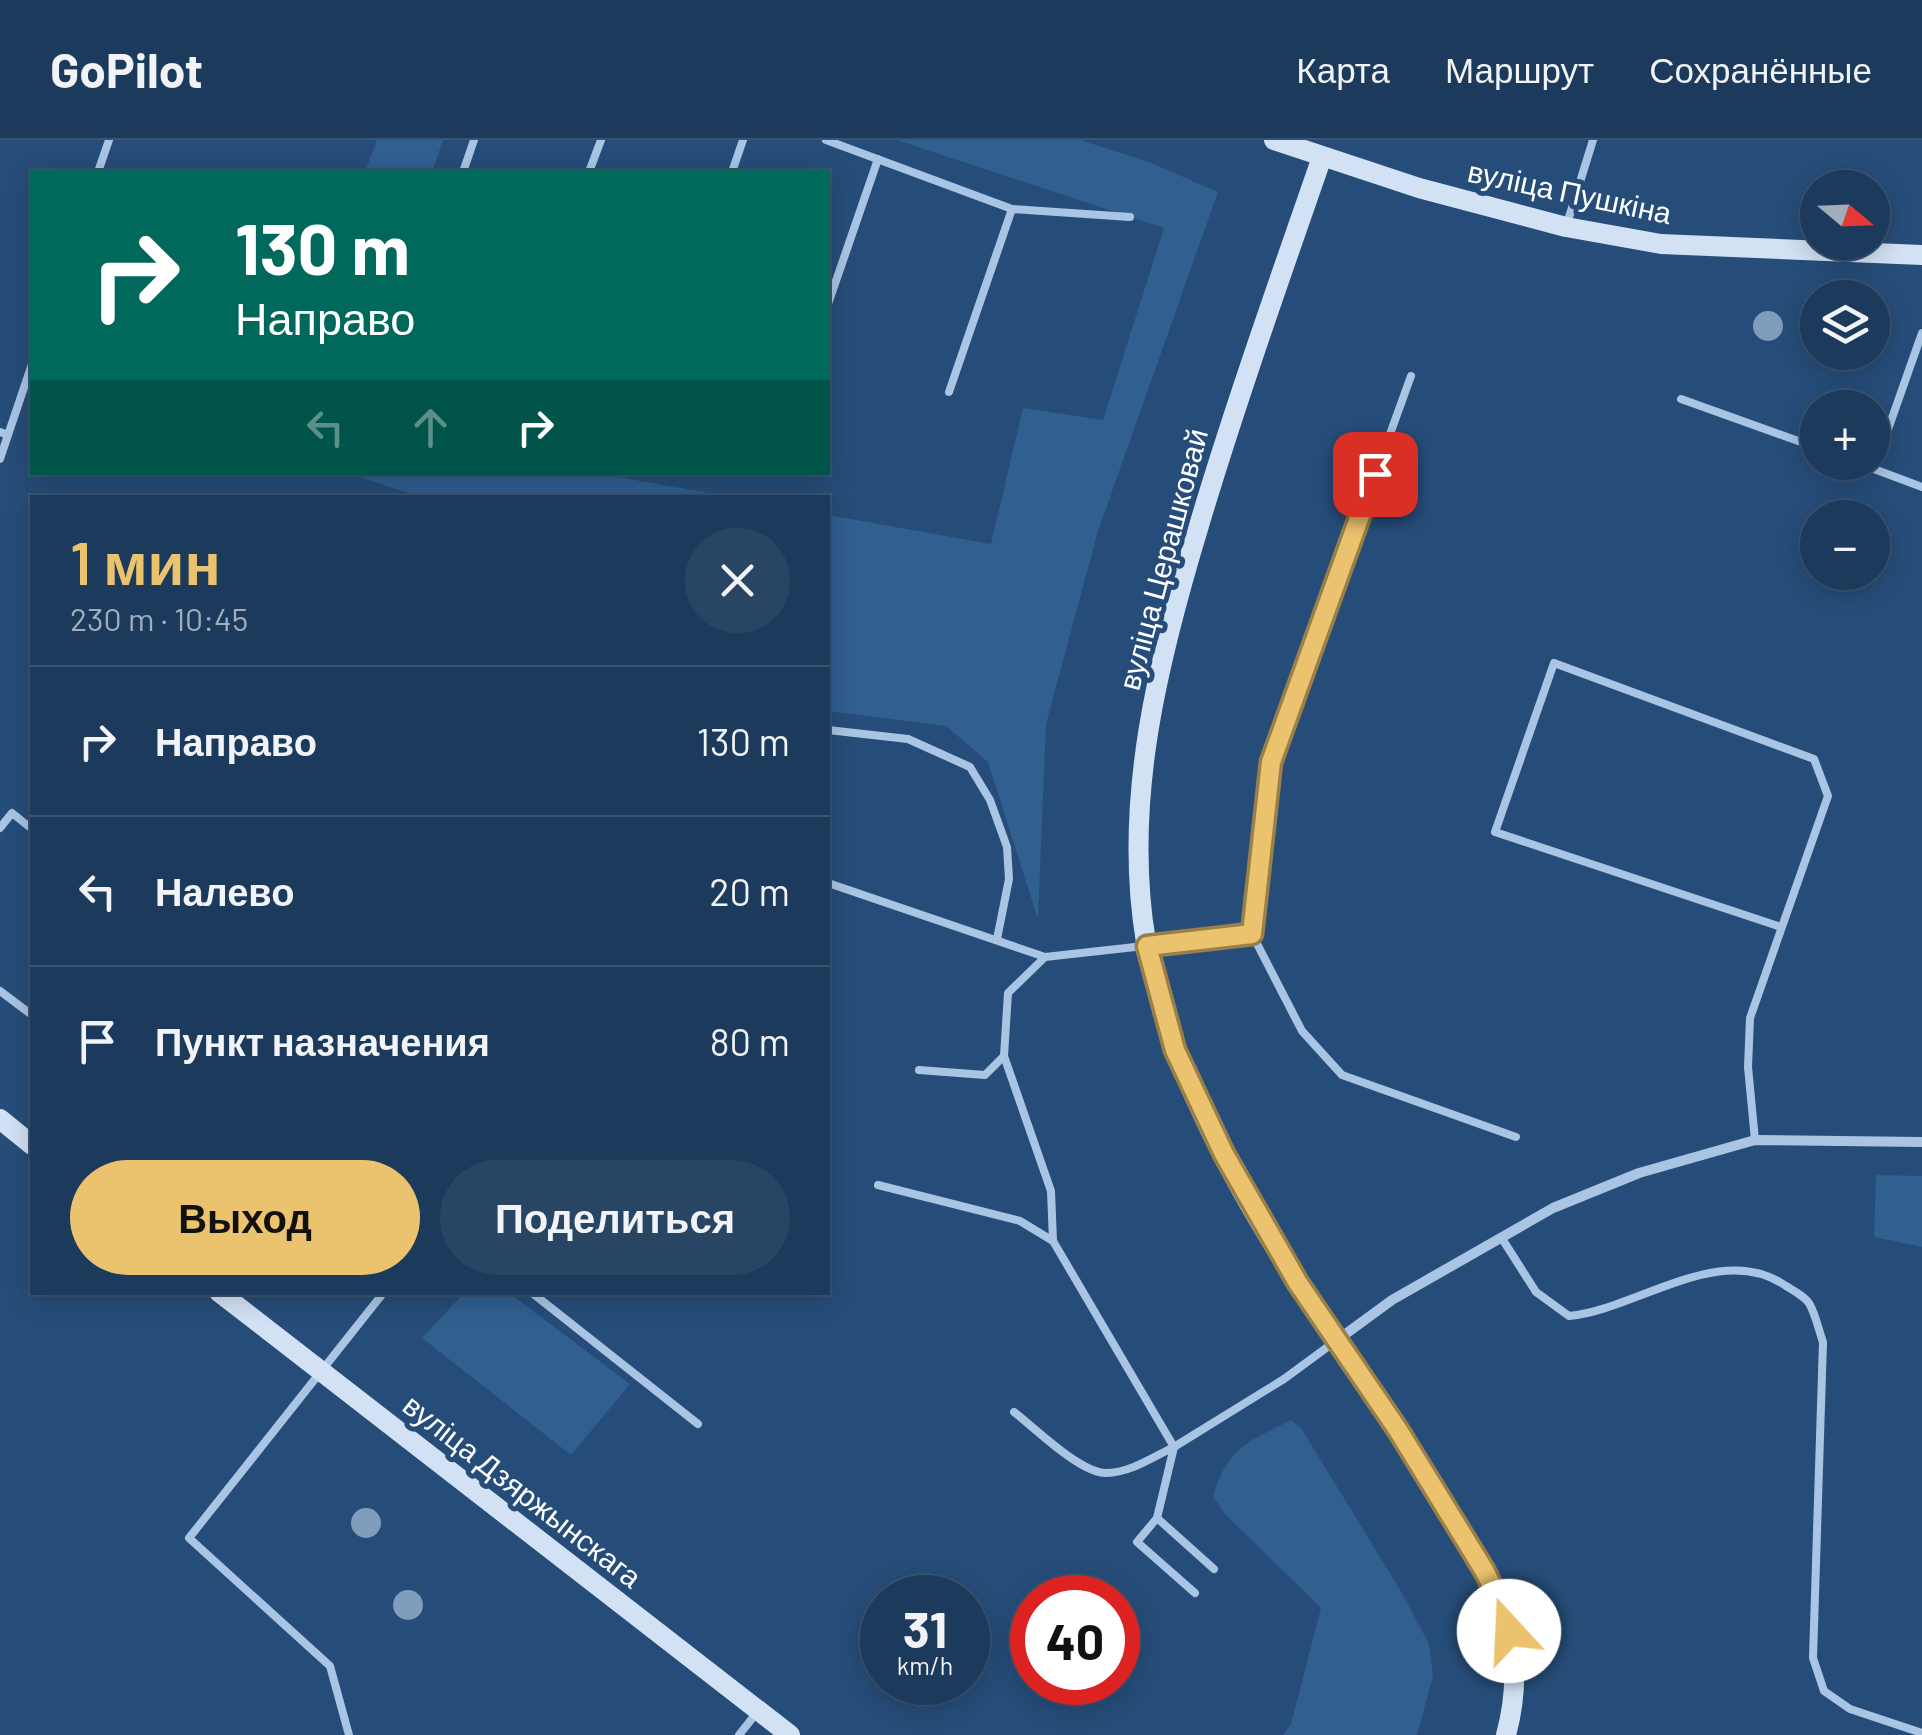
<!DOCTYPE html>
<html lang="ru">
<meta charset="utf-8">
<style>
body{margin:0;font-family:Barlow,sans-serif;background:#294564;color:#f1f3f6;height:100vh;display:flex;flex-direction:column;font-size:38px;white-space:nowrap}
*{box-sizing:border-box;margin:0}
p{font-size:32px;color:#a0adbb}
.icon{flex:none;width:55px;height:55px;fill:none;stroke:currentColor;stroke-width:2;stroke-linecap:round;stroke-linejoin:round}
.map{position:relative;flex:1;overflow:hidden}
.details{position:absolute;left:30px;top:355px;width:800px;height:800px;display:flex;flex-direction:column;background:#1c3a5b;border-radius:0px;box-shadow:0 5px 25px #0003,0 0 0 2px #3a5471}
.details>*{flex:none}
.top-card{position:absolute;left:30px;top:30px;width:800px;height:305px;border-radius:0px;box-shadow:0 5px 25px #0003,0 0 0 2px #3a5471;background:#00695c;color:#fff;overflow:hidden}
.needle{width:65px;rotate:109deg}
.buttons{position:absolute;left:1800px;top:30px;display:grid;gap:20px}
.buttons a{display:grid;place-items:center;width:90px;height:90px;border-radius:50%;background:#1c3a5b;box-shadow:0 5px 25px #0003,0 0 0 2px #3a5471;font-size:50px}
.speed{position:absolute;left:860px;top:1435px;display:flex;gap:20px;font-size:50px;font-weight:700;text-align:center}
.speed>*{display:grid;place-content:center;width:130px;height:130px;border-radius:50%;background:#1c3a5b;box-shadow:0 5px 25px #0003,0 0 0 2px #3a5471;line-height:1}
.speed small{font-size:25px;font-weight:400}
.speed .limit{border:15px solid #d22;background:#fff;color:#111}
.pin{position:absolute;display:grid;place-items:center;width:85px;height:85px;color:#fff;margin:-42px;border-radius:20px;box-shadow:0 5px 15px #0006}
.me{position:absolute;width:110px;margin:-55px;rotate:340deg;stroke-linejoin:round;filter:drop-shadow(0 0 8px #0008)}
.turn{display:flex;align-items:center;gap:35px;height:210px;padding:0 40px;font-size:45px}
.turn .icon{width:130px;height:130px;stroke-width:2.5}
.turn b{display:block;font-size:70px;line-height:85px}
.lanes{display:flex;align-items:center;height:95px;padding:0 40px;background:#0003;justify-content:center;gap:50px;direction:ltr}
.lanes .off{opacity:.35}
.round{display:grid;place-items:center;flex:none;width:105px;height:105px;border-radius:52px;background:#294564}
.head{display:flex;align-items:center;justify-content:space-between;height:170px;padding:0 40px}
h1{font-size:60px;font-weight:600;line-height:75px;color:#ebc36f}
.cta{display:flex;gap:20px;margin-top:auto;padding:20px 40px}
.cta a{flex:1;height:115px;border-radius:60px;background:#ebc36f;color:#111;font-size:40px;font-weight:600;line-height:115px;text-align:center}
.cta a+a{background:#294564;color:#f1f3f6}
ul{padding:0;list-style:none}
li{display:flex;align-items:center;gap:30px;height:150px;padding:0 40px;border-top:2px solid #3a5471}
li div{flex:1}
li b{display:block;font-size:38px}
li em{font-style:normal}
header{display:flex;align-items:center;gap:60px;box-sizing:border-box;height:140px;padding:0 50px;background:#1c3a5b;border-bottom:2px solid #3a5471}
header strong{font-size:48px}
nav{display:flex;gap:55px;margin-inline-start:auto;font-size:35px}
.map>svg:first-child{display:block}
.green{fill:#315f90}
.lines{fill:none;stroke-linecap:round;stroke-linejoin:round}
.lane{stroke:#a9c5e3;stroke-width:8}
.street{stroke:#a9c5e3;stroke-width:10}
.secondary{stroke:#d2e1f3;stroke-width:20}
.tree{fill:#819dbc}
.route-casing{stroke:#997f48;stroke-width:25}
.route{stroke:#ebc36f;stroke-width:18}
.labels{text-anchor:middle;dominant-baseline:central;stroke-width:10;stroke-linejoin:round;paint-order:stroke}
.street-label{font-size:30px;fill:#fff;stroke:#264d79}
</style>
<header>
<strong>GoPilot</strong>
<nav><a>Карта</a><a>Маршрут</a><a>Сохранённые</a></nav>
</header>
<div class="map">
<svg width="1922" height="1595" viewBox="0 0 1922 1595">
<rect width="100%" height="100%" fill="#264d79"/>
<g class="green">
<path d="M377 0H443L432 32H365Z"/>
<path d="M897 0H1080L1149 22 1218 52 1098 391 1046 584 1038 779 988 622 946 586 828 571V375L991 404 1023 268 1103 280 1164 88Z"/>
<path d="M348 333H594L733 357H421Z"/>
<path d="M1876 1035 1922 1036V1107L1874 1097Z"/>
<path d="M464 1153H509L630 1244 571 1315 422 1198Z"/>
<path d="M1291 1280 1301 1288 1402 1453 1429 1504 1433 1536 1417 1595H1283L1291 1584 1321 1468 1223 1372 1213 1356C1228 1307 1248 1302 1291 1280Z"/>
</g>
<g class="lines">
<g class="lane">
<path d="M826 0 1012 69 1130 77"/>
<path d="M98 32 109 0"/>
<path d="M463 32 474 0"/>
<path d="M589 32 601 0"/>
<path d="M732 32 743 0"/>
<path d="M1566 87 1593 0"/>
<path d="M828 164 878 19"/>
<path d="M1411 236 1271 623 1252 794 1302 891 1342 935 1516 997"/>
<path d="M949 252 1012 69"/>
<path d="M1681 259 1818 308"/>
<path d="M0 292 8 295 32 224"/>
<path d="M0 319 8 295"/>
<path d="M1856 322 1874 329 1922 193"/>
<path d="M1874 329 1922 347"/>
<path d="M828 590 908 599 970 627 990 660 1007 707 1009 739 997 799"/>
<path d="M0 688 12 673 32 689"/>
<path d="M828 743 1045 817"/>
<path d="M0 851 32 875"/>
<path d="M1004 916 1051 1051 1053 1101"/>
<path d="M919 930 985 935 1004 916 1008 853 1045 817 1252 794"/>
<path d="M1755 1000 1748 927 1750 878 1828 656 1814 619 1554 523 1495 692 1781 787"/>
<path d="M878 1045 1020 1081 1053 1101 1174 1307 1284 1239 1333 1203"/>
<path d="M1501 1097 1536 1152 1569 1176C1636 1170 1721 1100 1786 1146 1794 1151 1806 1157 1810 1165 1816 1176 1819 1191 1823 1202L1813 1518 1824 1551 1850 1569 1922 1593"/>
<path d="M531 1152 698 1284"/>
<path d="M1014 1272C1035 1288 1080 1333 1106 1333 1130 1333 1153 1317 1174 1307"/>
<path d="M1174 1307 1157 1378 1214 1429"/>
<path d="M1157 1378 1137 1402 1195 1453"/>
<path d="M349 1595 330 1526 189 1398 384 1152"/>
<path d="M739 1595 758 1571"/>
</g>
<path class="street" d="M1336 1201 1392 1160 1553 1068 1639 1033 1755 1000 1922 1002"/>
<g class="secondary">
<path d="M1274 0 1419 48 1566 87 1661 104 1922 115"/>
<path d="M1322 17C1280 138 1237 259 1200 382 1159 517 1122 660 1146 802 1167 923 1232 1041 1298 1144 1347 1221 1401 1294 1449 1372 1468 1403 1490 1434 1503 1469 1518 1508 1517 1555 1506 1595"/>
<path d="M0 979 32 1005"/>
<path d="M219 1152 790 1595"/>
</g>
</g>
<g class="tree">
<circle cx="1768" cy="186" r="15"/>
<circle cx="366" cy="1383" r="15"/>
<circle cx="408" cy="1465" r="15"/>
</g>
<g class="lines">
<g class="route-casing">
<path id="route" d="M1375 334 1271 622 1252 794 1147 806 1175 910 1224 1014 1298 1143 1398 1290 1484 1430 1504 1470 1509 1491"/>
</g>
<use href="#route" class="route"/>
</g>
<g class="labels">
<g class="street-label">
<text transform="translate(1570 51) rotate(12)">вуліца Пушкіна</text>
<text transform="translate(1162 419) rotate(-75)">вуліца Церашковай</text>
<text transform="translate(523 1350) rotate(38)">вуліца Дзяржынскага</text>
</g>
</g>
</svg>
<div class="buttons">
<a><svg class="needle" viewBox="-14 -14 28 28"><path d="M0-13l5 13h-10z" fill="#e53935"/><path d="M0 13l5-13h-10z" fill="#a0adbb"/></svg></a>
<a><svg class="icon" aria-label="layers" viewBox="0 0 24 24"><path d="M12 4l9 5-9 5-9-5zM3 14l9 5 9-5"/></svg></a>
<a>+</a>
<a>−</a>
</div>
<div class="speed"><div>31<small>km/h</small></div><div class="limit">40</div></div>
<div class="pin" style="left:1375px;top:334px;background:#d93025"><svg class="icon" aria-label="arrive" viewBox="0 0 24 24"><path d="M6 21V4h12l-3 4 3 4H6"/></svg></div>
<svg class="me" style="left:1509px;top:1491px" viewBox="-20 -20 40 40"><circle r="19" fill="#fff"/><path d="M0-13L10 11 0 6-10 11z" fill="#ebc36f"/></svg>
<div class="top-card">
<div class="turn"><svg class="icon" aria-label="right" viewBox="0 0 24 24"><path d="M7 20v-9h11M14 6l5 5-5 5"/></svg><div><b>130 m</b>Направо</div></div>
<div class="lanes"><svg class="icon off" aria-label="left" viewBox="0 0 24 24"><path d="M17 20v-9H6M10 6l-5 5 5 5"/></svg><svg class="icon off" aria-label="ahead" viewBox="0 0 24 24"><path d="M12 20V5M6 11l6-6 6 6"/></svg><svg class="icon" aria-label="right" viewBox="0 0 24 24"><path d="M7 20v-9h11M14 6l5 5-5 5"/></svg></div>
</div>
<section class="details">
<div class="head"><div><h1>1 мин</h1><p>230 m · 10:45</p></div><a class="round"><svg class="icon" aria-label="close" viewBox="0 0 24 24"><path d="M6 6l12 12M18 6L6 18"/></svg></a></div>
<ul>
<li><svg class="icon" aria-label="right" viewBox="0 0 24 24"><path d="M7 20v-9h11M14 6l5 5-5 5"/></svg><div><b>Направо</b></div><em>130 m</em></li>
<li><svg class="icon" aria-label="left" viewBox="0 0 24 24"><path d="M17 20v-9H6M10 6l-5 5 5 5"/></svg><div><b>Налево</b></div><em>20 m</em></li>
<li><svg class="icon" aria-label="arrive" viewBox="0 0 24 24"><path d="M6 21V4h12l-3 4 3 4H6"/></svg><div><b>Пункт назначения</b></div><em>80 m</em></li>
</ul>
<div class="cta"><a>Выход</a><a>Поделиться</a></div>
</section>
</div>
